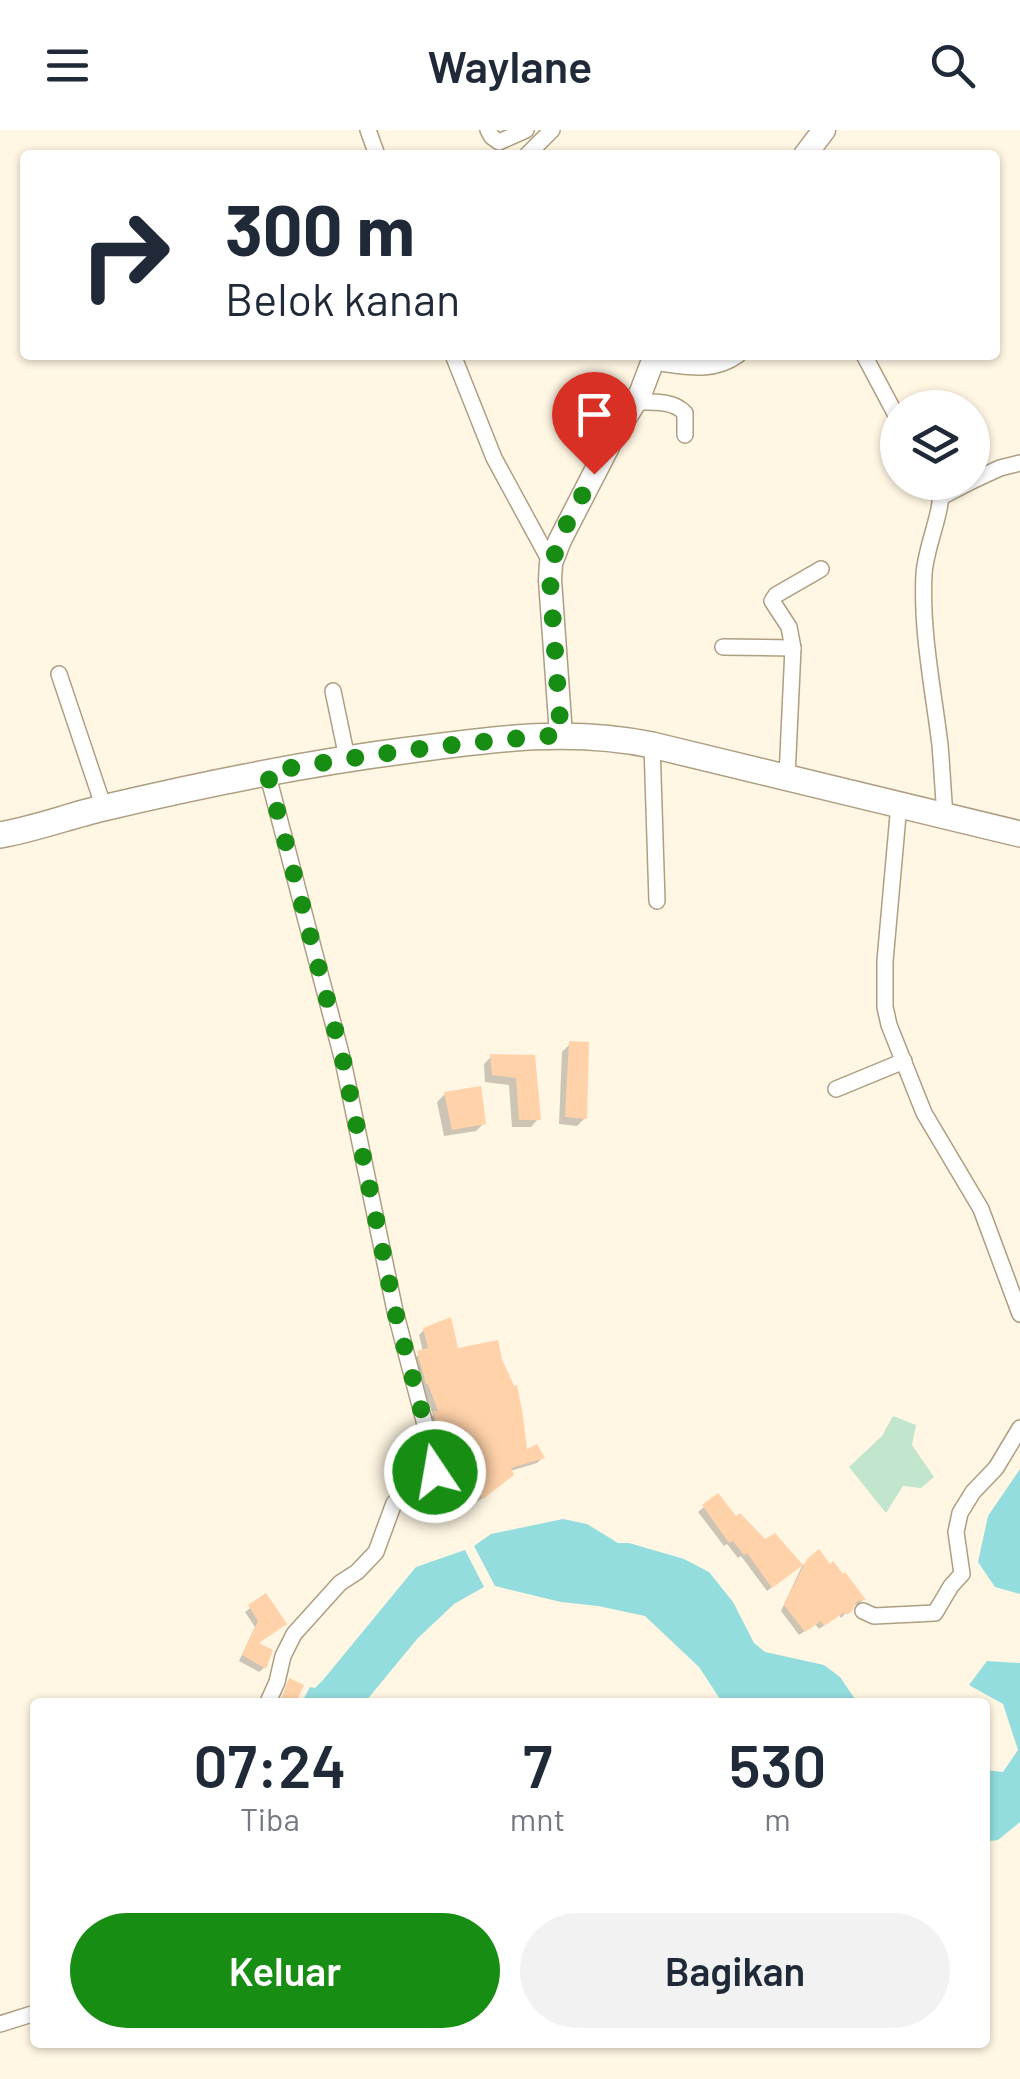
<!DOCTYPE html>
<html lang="id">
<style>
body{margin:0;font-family:Barlow,sans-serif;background:#f2f2f3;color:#1f2937;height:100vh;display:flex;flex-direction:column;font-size:38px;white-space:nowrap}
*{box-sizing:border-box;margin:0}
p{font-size:32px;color:#747a83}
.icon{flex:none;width:55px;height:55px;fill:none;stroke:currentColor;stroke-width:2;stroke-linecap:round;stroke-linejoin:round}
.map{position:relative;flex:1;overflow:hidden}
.panel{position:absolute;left:30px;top:1568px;width:960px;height:350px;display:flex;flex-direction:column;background:#fff;border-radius:10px;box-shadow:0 2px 8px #0004}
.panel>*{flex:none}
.top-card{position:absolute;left:20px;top:20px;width:980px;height:210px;border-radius:10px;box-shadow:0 2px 8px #0004;background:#fff;color:#1f2937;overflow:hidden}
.fabs{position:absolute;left:880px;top:260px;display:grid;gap:20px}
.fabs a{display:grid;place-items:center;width:110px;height:110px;border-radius:50%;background:#fff;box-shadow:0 2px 8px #0004;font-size:50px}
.pin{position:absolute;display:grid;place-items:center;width:85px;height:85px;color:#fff;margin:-102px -42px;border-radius:50% 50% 50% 0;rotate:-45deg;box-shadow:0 0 10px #0007}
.pin .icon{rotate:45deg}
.me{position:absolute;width:110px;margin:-55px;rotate:348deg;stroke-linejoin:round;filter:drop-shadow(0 0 8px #0008)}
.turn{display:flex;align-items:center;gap:35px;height:210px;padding:0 40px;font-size:45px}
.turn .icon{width:130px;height:130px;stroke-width:2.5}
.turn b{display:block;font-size:70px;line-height:85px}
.eta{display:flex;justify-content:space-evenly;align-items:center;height:170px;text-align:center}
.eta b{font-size:60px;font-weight:600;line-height:70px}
.cta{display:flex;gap:20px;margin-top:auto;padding:20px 40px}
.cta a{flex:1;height:115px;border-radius:60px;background:#188d14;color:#fff;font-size:40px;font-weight:600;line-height:115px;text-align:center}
.cta a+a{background:#f2f2f3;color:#1f2937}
header{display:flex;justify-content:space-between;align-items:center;height:130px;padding:0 40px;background:#fff;font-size:45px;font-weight:600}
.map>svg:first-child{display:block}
.green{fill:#c1e6cd}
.water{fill:#93dddf}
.shadow{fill:#0003}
.building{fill:#ffd2a9}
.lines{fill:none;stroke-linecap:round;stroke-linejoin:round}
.street-casing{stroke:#ad9f81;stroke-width:18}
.secondary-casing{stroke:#ad9f81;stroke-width:25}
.primary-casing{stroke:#ad9f81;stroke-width:28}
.street{stroke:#fff;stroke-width:15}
.secondary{stroke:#fff;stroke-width:22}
.primary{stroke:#fff;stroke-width:25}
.route{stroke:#188d14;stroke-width:18;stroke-dasharray:0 32.4}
</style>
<header><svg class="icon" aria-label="menu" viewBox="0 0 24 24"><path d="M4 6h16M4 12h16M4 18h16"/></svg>Waylane<svg class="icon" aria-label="search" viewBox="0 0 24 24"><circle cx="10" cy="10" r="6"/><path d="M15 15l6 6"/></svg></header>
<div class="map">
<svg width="1020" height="1949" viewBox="0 0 1020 1949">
<rect width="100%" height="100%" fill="#fff6e3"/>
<path class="green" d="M893 1286 916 1295 912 1315 934 1347 921 1358 903 1356 886 1383 849 1337 882 1306Z"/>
<g class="water">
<path d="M1020 1339V1464L995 1457 978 1432 988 1386Z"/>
<path d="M563 1389 587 1394 618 1413H629L684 1429 709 1442 733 1472 754 1513 765 1522 824 1535 840 1547 857 1572H722L699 1537 645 1486 598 1476 561 1472 495 1456 474 1416 491 1404Z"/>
<path d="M465 1420 484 1457 454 1474 418 1508 365 1572H302L310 1557 315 1558 323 1550 416 1437Z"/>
<path d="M987 1531 1020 1533V1692L998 1710 990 1711 985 1640 1003 1642 1018 1620 1003 1574 969 1555Z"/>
</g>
<g class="shadow">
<path d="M570 914 585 988 577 996 559 994 562 922Z"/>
<path d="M492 926 533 927 538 989 531 997H512L509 955 485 952 484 934Z"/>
<path d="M445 964 484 993 476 1001 444 1006 437 972Z"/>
<path d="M424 1200 456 1221 525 1323 542 1328 537 1333 510 1341 506 1350 477 1372 466 1355 445 1361 443 1339 429 1289 433 1285 423 1257 421 1258 413 1229 423 1222 419 1205Z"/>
<path d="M718 1366 735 1389 795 1440 767 1461 741 1426 738 1428 727 1414 724 1416 698 1382Z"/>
<path d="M808 1431 863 1470 859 1474 852 1476 841 1488 839 1485 819 1499 815 1494 799 1505 781 1481 802 1436Z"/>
<path d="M266 1466 256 1514 264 1538 259 1542 239 1531 255 1497 245 1482Z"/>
</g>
<g class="building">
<path d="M569 911 589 912 587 989 565 987Z"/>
<path d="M490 924 535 925 541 990H519L516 948 492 945Z"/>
<path d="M481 956 486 994 452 1000 444 962Z"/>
<path d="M451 1187 458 1218 498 1210 502 1229 514 1256 517 1255 523 1286 527 1319 537 1314 545 1328 511 1338 514 1345 483 1369 472 1351 450 1357 447 1333 433 1281H438L428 1254H426L417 1221 428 1218 423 1198Z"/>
<path d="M718 1363 736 1386 740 1383 765 1409 775 1403 803 1435 772 1458 747 1423 744 1425 733 1411 729 1413 702 1375Z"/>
<path d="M819 1419 830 1434 833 1431 843 1444 845 1442 866 1470 857 1471 852 1481 847 1485 845 1482 824 1496 821 1491 805 1502 784 1475 807 1429Z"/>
<path d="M266 1463 287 1494 259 1513 273 1520 266 1539 242 1525 258 1491 248 1475Z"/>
<path d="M289 1548 304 1555 296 1572H280Z"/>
</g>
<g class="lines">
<g class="street-casing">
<g id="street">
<path d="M368 0 377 25"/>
<path d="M488 0 492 7 499 12 526 0"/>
<path d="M527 25 552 0"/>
<path d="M453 225 494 328 551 433"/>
<path d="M864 225 898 289"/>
<path d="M653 232C684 236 712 244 738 225"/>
<path d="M635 272C652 272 673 270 685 283V305"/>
<path d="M972 351 1000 338 1020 333"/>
<path d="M941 352C944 381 926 414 924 444 921 501 933 558 940 615 942 638 943 662 945 685"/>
<path d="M941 367 970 352"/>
<path d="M723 517 793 518"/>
<path d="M59 544 104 678"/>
<path d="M333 561 347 628"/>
<path d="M652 615 657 771"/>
<path d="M267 642 343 931 395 1181 436 1336 431 1347 394 1373 376 1422 357 1442 340 1453 294 1504 283 1526 277 1552 268 1572"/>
<path d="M787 647 793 518 789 497 772 471 776 465 821 439"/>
<path d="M899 674 885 831V877L889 895 924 983 981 1079 1020 1184"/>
<path d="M836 959 904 931"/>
<path d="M863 1481 874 1486 935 1483 951 1456 962 1444 956 1402 960 1383 973 1362 996 1338 1020 1298"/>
<path d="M0 1894 35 1883"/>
</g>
</g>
<g class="secondary-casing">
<g id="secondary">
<path d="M805 25 824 0"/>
<path d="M561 605 550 450 551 433 560 410 611 311 641 262 655 225"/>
</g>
</g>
<g class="primary-casing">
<path id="primary" d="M0 705C35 699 69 686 103 678 204 654 307 633 410 620 493 609 570 598 652 615L1020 704"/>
</g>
<use href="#street" class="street"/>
<use href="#secondary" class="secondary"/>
<use href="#primary" class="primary"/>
</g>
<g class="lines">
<path class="route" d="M435 1342 436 1336 395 1181 343 930 267 642C364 625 462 612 561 605L550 450C553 411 576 378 594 344"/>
</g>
</svg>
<div class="fabs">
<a><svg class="icon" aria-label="layers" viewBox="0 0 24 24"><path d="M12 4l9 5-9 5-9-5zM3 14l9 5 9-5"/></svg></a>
</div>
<div class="pin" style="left:594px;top:344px;background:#d93025"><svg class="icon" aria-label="arrive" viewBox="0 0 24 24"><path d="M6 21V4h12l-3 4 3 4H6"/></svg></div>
<svg class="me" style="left:435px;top:1342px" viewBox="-20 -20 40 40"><circle r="17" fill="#188d14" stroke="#fff" stroke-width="3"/><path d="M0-11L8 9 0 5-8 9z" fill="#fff"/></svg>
<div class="top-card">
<div class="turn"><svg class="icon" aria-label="right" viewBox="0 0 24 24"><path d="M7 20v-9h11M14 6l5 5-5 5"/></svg><div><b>300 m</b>Belok kanan</div></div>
</div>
<section class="panel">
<div class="eta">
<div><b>07:24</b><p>Tiba</p></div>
<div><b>7</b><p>mnt</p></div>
<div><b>530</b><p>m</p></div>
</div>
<div class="cta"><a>Keluar</a><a>Bagikan</a></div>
</section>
</div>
